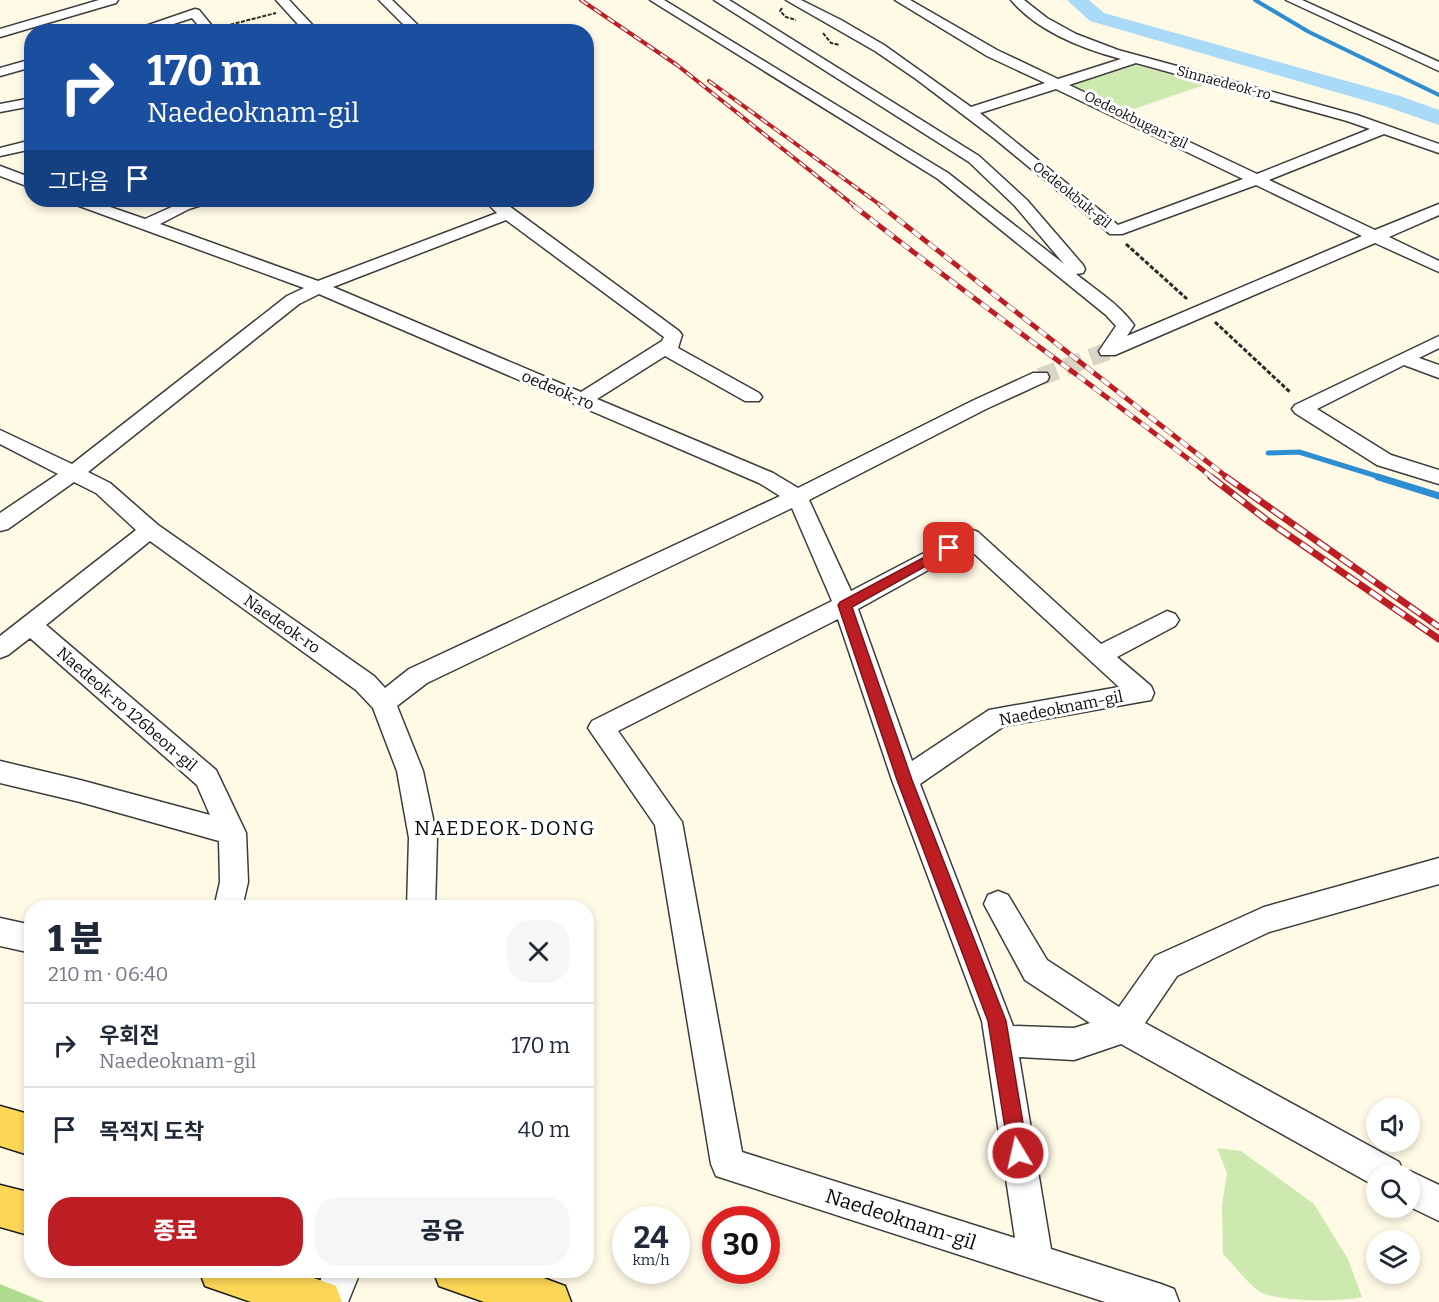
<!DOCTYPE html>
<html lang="ko">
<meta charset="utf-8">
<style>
body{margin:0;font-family:Bitter,"Noto Sans KR",serif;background:#f6f6f7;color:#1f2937;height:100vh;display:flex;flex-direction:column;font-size:22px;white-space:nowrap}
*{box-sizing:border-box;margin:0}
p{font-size:20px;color:#747a83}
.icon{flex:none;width:33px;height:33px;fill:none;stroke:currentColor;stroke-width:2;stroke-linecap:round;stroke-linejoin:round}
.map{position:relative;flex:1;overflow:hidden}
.details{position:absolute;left:24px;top:900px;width:570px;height:378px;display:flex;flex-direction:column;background:#fff;border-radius:24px;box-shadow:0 3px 9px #0003}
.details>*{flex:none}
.top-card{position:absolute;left:24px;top:24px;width:570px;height:183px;border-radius:24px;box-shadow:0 3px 9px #0003;background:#1a4fa0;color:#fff;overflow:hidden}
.controls{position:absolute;left:1366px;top:1098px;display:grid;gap:12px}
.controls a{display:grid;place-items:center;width:54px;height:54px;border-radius:50%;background:#fff;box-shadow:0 3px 9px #0003;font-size:30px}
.speed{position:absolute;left:612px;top:1206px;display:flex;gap:12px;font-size:30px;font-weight:700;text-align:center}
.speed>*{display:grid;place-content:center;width:78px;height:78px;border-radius:50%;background:#fff;box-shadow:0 3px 9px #0003;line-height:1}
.speed small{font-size:15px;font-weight:400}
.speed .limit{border:9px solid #d22;background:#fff;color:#111}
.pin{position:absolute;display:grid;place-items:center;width:51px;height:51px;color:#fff;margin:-26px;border-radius:12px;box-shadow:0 3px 9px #0006}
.me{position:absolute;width:66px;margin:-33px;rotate:351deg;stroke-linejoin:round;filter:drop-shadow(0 0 4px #0008)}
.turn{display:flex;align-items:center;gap:21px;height:126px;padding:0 24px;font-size:27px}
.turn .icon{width:78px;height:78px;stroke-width:2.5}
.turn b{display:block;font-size:42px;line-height:51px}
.then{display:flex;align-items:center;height:57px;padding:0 24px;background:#0003;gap:12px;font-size:22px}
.round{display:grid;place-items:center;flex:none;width:63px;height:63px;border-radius:24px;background:#f6f6f7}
.head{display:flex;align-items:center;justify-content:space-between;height:102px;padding:0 24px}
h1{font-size:36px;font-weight:800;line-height:45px}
.primary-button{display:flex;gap:12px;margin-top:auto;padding:12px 24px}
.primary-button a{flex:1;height:69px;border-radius:24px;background:#bd1e24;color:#fff;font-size:24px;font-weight:800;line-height:69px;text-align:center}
.primary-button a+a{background:#f6f6f7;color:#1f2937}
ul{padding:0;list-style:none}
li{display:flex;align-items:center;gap:18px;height:84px;padding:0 24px;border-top:2px solid #e0e1e3}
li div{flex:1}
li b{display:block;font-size:22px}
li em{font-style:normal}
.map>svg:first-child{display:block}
.green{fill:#cde9af}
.forest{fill:#b0db8e}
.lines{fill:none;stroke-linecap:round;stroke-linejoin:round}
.stream-far2{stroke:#2d8ed1;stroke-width:4}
.stream-far1{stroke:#2d8ed1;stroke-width:5}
.stream{stroke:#2d8ed1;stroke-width:7}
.river{fill:#a9daf8;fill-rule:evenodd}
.minor-tunnel{stroke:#dad6c5;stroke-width:18;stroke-dasharray:18 9;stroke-linecap:butt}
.minor-casing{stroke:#3c3c3c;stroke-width:3}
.major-casing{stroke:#1a1a1a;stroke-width:3}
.path-far1{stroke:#2b2b2b;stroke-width:2;stroke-dasharray:4 1.5;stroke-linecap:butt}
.path{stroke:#2b2b2b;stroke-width:3;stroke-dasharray:4.5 2;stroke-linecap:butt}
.minor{fill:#fff;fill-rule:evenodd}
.major{fill:#fed757;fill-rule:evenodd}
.rail-far2-casing{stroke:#bd1e24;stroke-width:4}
.rail-far1-casing{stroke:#bd1e24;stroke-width:5}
.rail-casing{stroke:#bd1e24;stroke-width:7}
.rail-far2{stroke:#fff;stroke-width:2;stroke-dasharray:8;stroke-linecap:butt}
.rail-far1{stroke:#fff;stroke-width:4;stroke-dasharray:10;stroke-linecap:butt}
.rail{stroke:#fff;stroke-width:4.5;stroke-dasharray:14;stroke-linecap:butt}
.route{fill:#bd1e24;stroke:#7b1417;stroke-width:1.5}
.labels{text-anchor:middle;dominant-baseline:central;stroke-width:6;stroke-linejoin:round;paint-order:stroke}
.far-street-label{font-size:14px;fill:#090909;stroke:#fff}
.street-label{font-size:16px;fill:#090909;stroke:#fff}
.quarter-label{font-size:20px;letter-spacing:1.5px;fill:#090909;stroke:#fff}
.near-street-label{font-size:20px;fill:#090909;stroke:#fff}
</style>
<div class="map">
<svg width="1439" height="1302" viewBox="0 0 1439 1302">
<rect width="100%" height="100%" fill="#fffae6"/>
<g class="green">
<path d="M1135 65 1207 84 1131 110 1119 109 1075 88V84Z"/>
<path d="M1217 1148 1241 1151 1314 1204 1348 1259 1362 1297C1340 1302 1279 1302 1260 1292 1246 1282 1235 1266 1223 1254L1222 1206 1227 1173Z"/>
</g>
<path class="forest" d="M0 1284 44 1302H0Z"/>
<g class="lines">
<path class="stream-far2" d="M1255 0 1309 32 1439 95"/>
<path class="stream-far1" d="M1268 453 1299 452 1383 478"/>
<path class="stream" d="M1378 477 1439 496"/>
<path class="river" d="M1067 0H1089L1104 13 1400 96 1439 110V125L1384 106 1090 21Z"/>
<path class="minor-tunnel" d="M1040 377 1108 351"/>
<g class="minor-casing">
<g id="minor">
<path d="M99 0H118L116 3 0 37V29Z"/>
<path d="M276 0H289L319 32H305Z"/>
<path d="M379 0H392L425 32H411Z"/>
<path d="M650 0H664L948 173 1064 264 1015 206 969 162 714 0H729L979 156 1027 200 1083 265 1085 269 1083 273 1076 274C1096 290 1119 304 1134 325L1127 336 1362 236 1256 185 1122 234H1110L995 139 916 79 875 51 786 0H801L841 20 884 45 971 107 1045 83 987 56 895 0H910L997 50 1058 79 1121 59C1083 49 1037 31 1011 0H1024L1047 18 1076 34 1118 50 1357 115 1439 144V153L1384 134 1269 180 1375 230 1439 204V215L1389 237 1439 261V272L1375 243 1115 355H1101L1099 351 1116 326 1106 315 938 179ZM1136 63 1347 121 1370 129 1257 174 1069 85ZM1056 89 1243 179 1118 225 980 113Z"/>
<path d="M1286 0H1302L1439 62V71Z"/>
<path d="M195 9 199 10 217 32H204L192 18 149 32H128Z"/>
<path d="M32 59V67L0 76V68Z"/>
<path d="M32 98V106L0 112V104Z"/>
<path d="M32 140V149L0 156V148Z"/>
<path d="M0 166 32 178V188L0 176Z"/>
<path d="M69 200H90L145 219 187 200H210L208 203 189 209 160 224 318 281 497 213 484 200H501L679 331 682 335 678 348 759 393 762 397 759 401H745L665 356 597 399 773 473 798 488 972 401 1033 373H1047L1049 377 1047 381 986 409 809 500 851 591 970 529 978 532 1101 644 1167 611 1175 614 1179 620 1175 626 1117 657 1151 686 1154 693 1151 700 1004 726 920 784 1013 1026 1074 1028 1090 1023 1025 980 984 904 988 895 998 891 1008 895 1047 960 1119 1007 1155 956 1264 907 1439 858V884L1269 932 1177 976 1145 1023 1399 1162 1404 1174 1410 1171 1439 1185V1221L1410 1207V1174H1377V1187L1375 1186 1121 1044 1074 1060 1019 1057 1051 1249 1161 1284 1174 1289 1179 1302H1105L716 1176 711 1164 655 825 588 728 592 721 832 601 792 508 427 683 397 706 423 771 437 838 435 908H407L409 838 397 771 373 708 356 690 150 541 46 625 216 770 246 833 248 882 242 908H214L220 882 219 841 80 802 0 783V761L80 780 210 815 197 785 30 638 8 655 0 658V636L136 530 96 493 74 482 8 529 0 531V513L58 474 0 444V430L72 464 287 296 304 288 71 203ZM506 220 664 337 662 341 581 392 333 287ZM319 294 759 483 780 496 409 669 385 688 374 676 158 525 110 483 88 472 299 304ZM968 548 1119 687 989 710 912 761 858 609ZM838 619 892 780 982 1021 1015 1238 742 1152 682 822 618 731Z"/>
<path d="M1439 336V348L1419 358 1439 365V378L1404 365 1317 409 1391 455 1439 470V484L1377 465 1295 413 1292 409 1295 405Z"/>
<path d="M0 918 32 925V953L0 946Z"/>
<path d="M325 1270H361L348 1302H311Z"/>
</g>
</g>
<g class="major-casing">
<g id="major">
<path d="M0 1106 32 1115V1156L0 1146Z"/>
<path d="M0 1185 32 1193V1236L0 1227Z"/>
<path d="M199 1270H292L336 1286 342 1302H251L205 1286Z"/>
<path d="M433 1270H522L565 1286 571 1302H484L439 1286Z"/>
</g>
</g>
<g class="path-far1">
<path d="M782 8 780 11 786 17 796 20"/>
<path d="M225 26 276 13"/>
<path d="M823 33 831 43 840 45"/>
</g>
<g class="path">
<path d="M1126 244 1187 299"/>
<path d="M1215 322 1291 393"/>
</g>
<use href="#minor" class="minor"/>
<use href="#major" class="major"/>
<g class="rail-far2-casing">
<g id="rail-far2">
<path d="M581 0 677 65 856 207"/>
<path d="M709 81 883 207"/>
</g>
</g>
<g class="rail-far1-casing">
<g id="rail-far1">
<path d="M854 206C972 299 1094 386 1213 478"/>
<path d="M881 206 1228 478"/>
</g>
</g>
<g class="rail-casing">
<g id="rail">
<path d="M1211 477 1268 521 1439 639"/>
<path d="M1226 477 1439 627"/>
</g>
</g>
<use href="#rail-far2" class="rail-far2"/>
<use href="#rail-far1" class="rail-far1"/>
<use href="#rail" class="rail"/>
</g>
<path class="route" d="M949 544 953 545 955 548 953 551 852 607 912 780 1006 1021 1028 1153 1025 1159 1018 1162 1012 1159 1009 1153 988 1021 897 780 838 605 840 602Z"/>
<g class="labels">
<g class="far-street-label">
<text transform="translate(1224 83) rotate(15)">Sinnaedeok-ro</text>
<text transform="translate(1136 120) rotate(26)">Oedeokbugan-gil</text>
<text transform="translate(1072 195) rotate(39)">Oedeokbuk-gil</text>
</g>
<g class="street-label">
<text transform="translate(558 390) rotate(23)">oedeok-ro</text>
<text transform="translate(282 624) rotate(35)">Naedeok-ro</text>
<text transform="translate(1061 708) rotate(-11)">Naedeoknam-gil</text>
<text transform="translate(127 709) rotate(41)">Naedeok-ro 126beon-gil</text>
</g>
<g class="quarter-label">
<text x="505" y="828">NAEDEOK-DONG</text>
</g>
<g class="near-street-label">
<text transform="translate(901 1219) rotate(18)">Naedeoknam-gil</text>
</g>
</g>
</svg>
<div class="controls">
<a><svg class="icon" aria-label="sound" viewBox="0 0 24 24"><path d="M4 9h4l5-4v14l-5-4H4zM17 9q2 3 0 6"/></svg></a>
<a><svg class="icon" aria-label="search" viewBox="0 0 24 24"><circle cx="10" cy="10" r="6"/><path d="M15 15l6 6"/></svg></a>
<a><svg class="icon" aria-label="layers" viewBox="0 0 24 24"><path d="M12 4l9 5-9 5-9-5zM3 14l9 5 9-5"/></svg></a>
</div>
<div class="speed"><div>24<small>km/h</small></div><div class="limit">30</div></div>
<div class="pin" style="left:949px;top:548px;background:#d93025"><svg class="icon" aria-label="arrive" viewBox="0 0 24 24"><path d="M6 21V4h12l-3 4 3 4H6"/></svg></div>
<svg class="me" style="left:1018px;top:1153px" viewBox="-20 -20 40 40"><circle r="17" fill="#bd1e24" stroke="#fff" stroke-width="3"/><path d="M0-11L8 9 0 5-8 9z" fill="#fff"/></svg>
<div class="top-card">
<div class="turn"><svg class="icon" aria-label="right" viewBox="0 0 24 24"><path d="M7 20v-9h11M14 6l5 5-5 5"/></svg><div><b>170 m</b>Naedeoknam-gil</div></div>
<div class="then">그다음<svg class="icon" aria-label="arrive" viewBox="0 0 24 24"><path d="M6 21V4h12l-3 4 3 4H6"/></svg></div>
</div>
<section class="details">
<div class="head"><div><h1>1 분</h1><p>210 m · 06:40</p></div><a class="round"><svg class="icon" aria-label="close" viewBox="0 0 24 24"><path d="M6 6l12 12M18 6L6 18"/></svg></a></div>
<ul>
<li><svg class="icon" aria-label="right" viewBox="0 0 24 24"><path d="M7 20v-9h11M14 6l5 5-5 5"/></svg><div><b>우회전</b><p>Naedeoknam-gil</p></div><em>170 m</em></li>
<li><svg class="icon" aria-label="arrive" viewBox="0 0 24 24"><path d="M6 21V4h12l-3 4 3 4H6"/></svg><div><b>목적지 도착</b></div><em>40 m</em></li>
</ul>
<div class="primary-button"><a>종료</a><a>공유</a></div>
</section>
</div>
